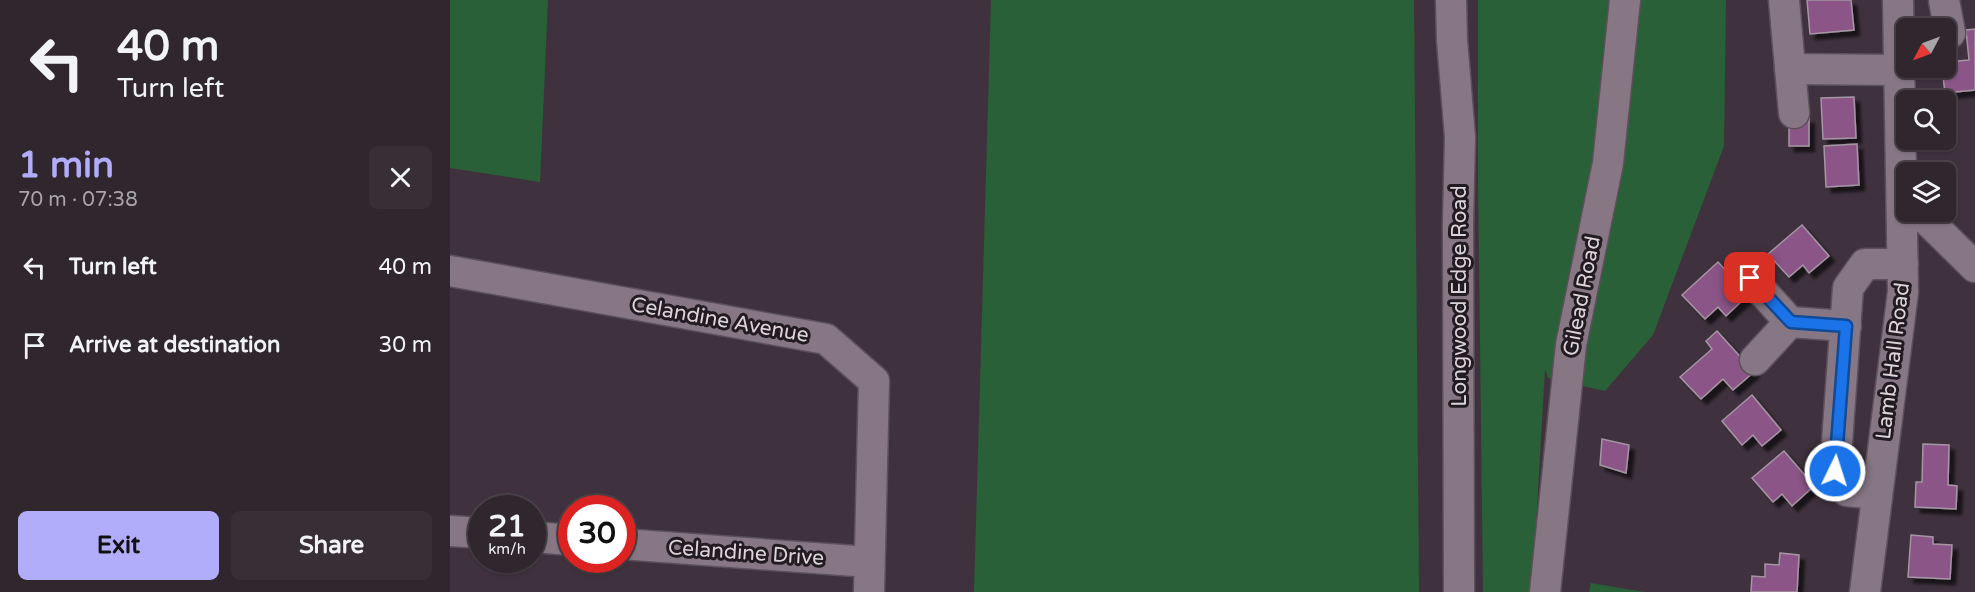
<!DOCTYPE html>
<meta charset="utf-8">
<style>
body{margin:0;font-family:"Varela Round",sans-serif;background:#372e36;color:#f1f3f6;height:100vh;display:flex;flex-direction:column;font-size:22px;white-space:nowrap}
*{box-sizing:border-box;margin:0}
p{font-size:20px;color:#a7a5aa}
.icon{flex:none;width:33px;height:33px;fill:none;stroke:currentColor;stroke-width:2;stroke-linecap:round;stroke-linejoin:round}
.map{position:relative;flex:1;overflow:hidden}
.details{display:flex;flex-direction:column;background:#2f262e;width:450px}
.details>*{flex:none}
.banner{background:#2f262e;color:#f1f3f6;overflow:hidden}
.needle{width:39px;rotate:229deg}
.controls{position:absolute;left:1446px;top:18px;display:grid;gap:12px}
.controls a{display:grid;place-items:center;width:60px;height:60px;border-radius:9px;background:#2f262e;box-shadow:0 2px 4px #0004,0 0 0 2px #4a434a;font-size:30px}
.speed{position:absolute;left:18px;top:495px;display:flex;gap:12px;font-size:30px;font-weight:700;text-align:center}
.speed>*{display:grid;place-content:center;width:78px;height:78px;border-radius:50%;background:#2f262e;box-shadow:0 2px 4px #0004,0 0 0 2px #4a434a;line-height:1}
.speed small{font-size:15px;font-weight:400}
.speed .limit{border:9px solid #d22;background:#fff;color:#111}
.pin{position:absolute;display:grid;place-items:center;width:51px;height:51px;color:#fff;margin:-26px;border-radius:12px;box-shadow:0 3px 9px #0006}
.me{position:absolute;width:66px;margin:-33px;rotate:4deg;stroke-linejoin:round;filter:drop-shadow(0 0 4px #0008)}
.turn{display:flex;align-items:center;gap:21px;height:126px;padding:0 18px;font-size:27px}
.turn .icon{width:78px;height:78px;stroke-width:2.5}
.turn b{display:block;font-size:42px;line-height:51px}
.round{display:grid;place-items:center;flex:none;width:63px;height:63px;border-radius:9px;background:#372e36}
.summary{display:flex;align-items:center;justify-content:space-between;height:102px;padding:0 18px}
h1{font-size:36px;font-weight:800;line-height:45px;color:#b1adfa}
.button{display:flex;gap:12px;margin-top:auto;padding:12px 18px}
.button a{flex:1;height:69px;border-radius:9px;background:#b1adfa;color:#111;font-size:24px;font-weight:800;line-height:69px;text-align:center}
.button a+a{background:#372e36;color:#f1f3f6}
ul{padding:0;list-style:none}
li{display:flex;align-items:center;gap:18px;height:78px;padding:0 18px}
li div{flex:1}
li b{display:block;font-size:22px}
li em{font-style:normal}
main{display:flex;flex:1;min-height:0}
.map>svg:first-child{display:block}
.green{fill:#296037}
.building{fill:#8b5687;stroke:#a595a4;stroke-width:1.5;filter:url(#shadow)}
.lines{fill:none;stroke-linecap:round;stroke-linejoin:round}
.minor-casing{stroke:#5c505b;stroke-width:33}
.minor{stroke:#877785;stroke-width:30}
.route-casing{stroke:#114b97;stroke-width:15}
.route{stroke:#1a73e8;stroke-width:10}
.labels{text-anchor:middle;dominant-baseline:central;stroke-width:6;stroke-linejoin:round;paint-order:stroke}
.street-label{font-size:21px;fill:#dbd2da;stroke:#221c22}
</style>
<main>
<section class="details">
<div class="banner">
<div class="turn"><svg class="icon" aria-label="left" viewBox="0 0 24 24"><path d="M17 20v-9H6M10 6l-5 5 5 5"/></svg><div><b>40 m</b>Turn left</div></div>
</div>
<div class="summary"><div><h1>1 min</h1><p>70 m · 07:38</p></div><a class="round"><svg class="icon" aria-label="close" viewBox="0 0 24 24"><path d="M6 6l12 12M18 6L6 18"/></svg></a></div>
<ul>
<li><svg class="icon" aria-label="left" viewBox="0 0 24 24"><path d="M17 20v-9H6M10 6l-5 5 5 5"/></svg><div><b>Turn left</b></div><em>40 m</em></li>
<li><svg class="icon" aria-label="arrive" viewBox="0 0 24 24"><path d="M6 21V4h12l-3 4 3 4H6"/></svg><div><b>Arrive at destination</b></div><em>30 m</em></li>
</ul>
<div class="button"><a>Exit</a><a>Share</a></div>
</section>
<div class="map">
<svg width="1525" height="592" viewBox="0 0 1525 592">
<defs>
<filter id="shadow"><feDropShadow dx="5.5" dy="5.5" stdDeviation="1.5" flood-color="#0009"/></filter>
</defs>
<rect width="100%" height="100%" fill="#3f323e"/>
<g class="green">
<path d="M0 0H98L90 182 0 168Z"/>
<path d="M541 0H964L969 592H524Z"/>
<path d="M1028 0H1276L1274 146 1203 335 1155 391 1098 378 1095 369 1083 576 1079 592H1033L1028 176Z"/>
<path d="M1141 583 1194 592H1139Z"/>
</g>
<g class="building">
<path d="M1357 0H1401L1404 30 1360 34Z"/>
<path d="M1525 29V90L1495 93 1492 68H1496V62L1519 60 1516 30Z"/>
<path d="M1404 97 1406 138 1373 139 1371 98Z"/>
<path d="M1359 118V146H1339V119Z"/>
<path d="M1407 144 1409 185 1376 187 1374 146Z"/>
<path d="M1352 225 1379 256 1359 273 1353 265 1339 277 1318 254Z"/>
<path d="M1268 262 1298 295 1276 316 1268 307 1255 319 1232 295Z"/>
<path d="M1267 331 1304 372 1283 390 1273 379 1251 399 1230 377 1262 349 1256 341Z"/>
<path d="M1302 395 1331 430 1312 446 1303 435 1292 445 1272 421Z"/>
<path d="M1152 439 1179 445 1176 473 1150 465Z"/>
<path d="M1473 444 1499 445 1498 485 1507 486 1506 509 1465 507 1466 482H1472Z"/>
<path d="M1334 451 1364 486 1342 506 1332 494 1323 502 1302 478Z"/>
<path d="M1461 535 1483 537V544L1502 545 1500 579 1458 577Z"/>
<path d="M1330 553 1349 555 1347 592H1301L1302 576 1315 577V564L1329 565Z"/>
</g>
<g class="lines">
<g class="minor-casing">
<g id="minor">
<path d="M1001 0 1002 40 1010 137 1008 223 1009 592"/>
<path d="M1334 0 1344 113"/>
<path d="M1494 0 1500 33"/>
<path d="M1340 69 1449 70"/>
<path d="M1469 212 1525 267"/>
<path d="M0 271 376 339 424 381 419 592"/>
<path d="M1300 278 1340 322 1305 360"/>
<path d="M1340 322 1396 326"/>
<path d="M1427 494 1397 491 1385 471 1398 288 1415 264H1453"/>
<path d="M0 531 32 533"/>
<path d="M82 537 122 540"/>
<path d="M172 544 419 562"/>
<path d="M1095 592 1121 345 1158 163 1175 0"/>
<path d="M1415 592 1453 292 1448 0"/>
</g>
</g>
<use href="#minor" class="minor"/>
</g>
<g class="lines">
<g class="route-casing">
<path id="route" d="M1300 278 1341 322 1396 326 1385 471"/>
</g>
<use href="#route" class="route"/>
</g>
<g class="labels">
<g class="street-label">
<text transform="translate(1009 296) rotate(-90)">Longwood Edge Road</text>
<text transform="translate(1132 296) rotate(-79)">Gilead Road</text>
<text transform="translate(270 320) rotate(10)">Celandine Avenue</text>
<text transform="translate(1443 361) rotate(-83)">Lamb Hall Road</text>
<text transform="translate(296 553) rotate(4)">Celandine Drive</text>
</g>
</g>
</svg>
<div class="controls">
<a><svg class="needle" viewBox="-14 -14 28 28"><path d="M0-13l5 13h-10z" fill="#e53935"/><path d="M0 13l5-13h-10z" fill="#a7a5aa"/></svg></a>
<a><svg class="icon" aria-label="search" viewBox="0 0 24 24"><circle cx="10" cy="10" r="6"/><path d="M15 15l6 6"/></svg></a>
<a><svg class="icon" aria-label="layers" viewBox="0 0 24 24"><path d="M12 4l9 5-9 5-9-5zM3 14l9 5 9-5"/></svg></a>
</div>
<div class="speed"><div>21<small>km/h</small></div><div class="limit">30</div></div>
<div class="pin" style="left:1300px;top:278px;background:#d93025"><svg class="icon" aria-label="arrive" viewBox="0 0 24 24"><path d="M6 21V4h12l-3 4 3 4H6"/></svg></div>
<svg class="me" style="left:1385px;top:471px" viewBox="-20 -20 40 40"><circle r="17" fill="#1a73e8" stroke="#fff" stroke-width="3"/><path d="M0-11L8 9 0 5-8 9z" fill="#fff"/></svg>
</div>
</main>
